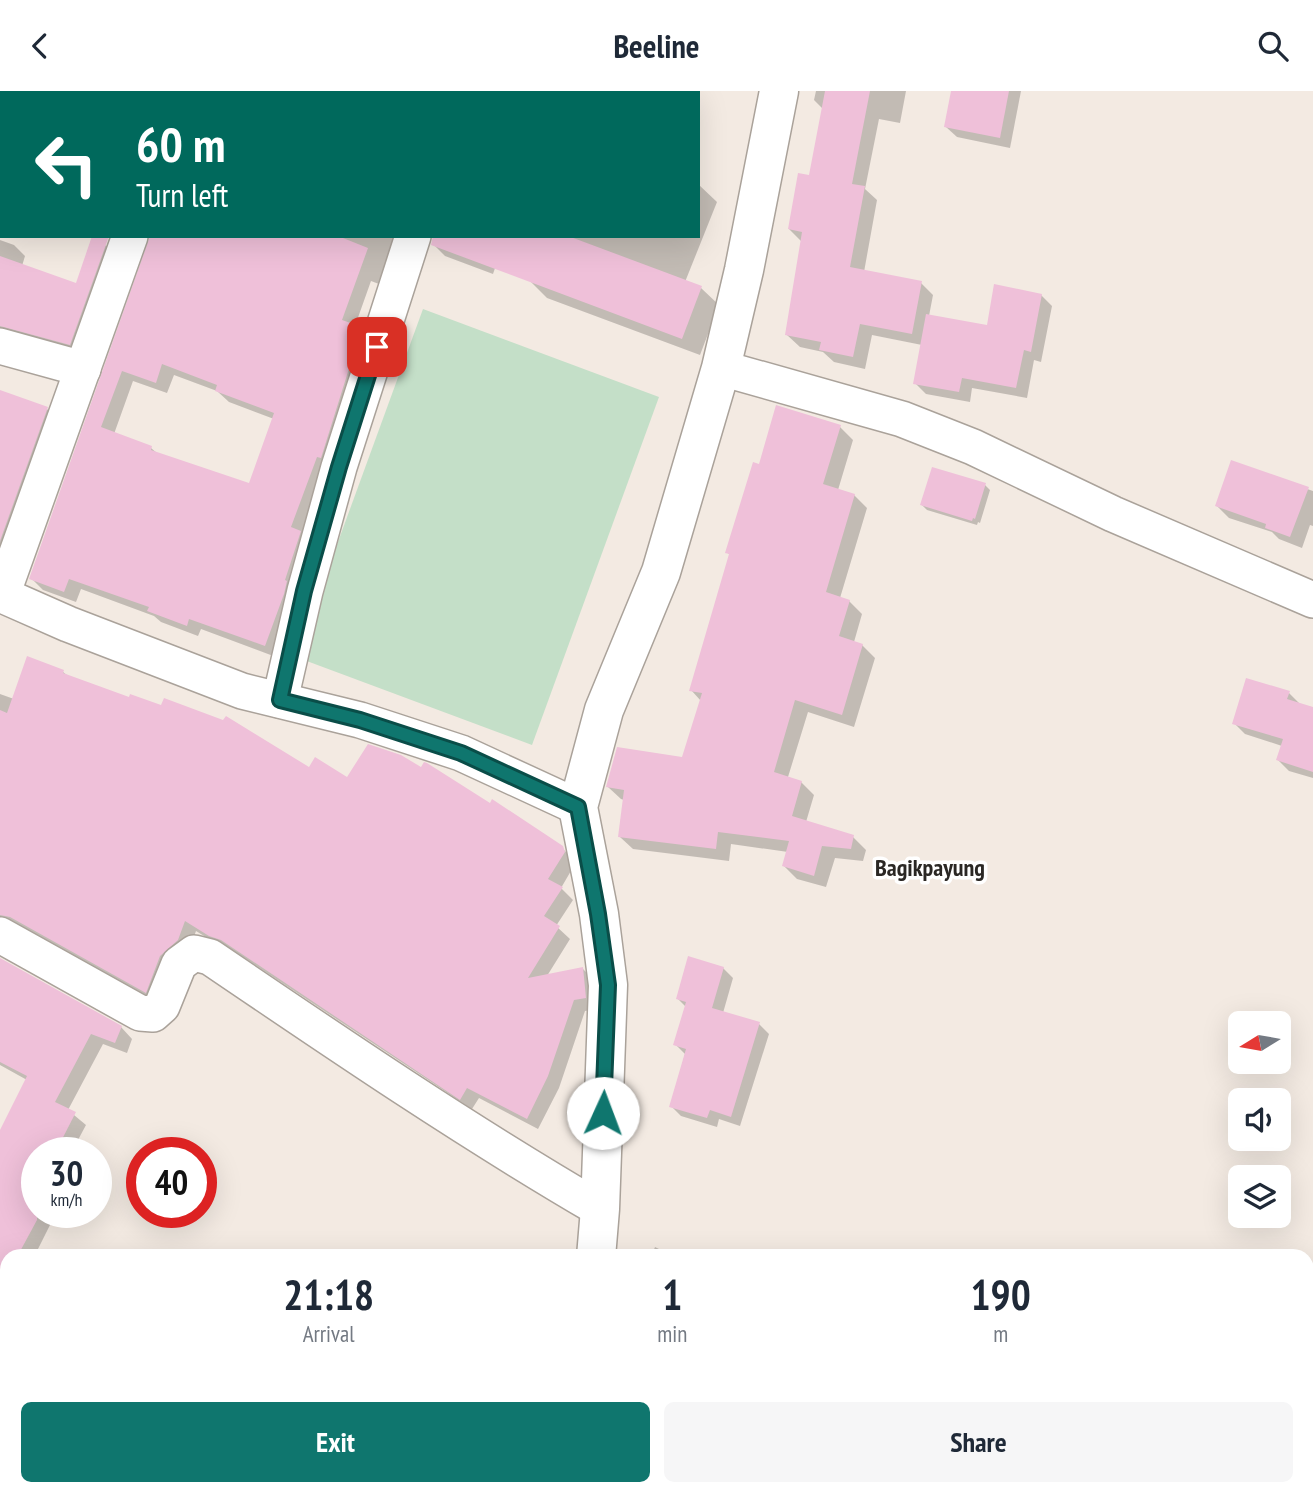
<!DOCTYPE html>
<style>
body{margin:0;font-family:"PT Sans Narrow",sans-serif;background:#f6f6f7;color:#1f2937;height:100vh;display:flex;flex-direction:column;font-size:26px;white-space:nowrap}
*{box-sizing:border-box;margin:0}
p{font-size:23px;color:#747a83}
.icon{flex:none;width:38px;height:38px;fill:none;stroke:currentColor;stroke-width:2;stroke-linecap:round;stroke-linejoin:round}
.map{position:relative;flex:1;overflow:hidden}
.drawer{position:absolute;left:0px;top:1158px;width:1314px;height:247px;display:flex;flex-direction:column;background:#fff;border-radius:21px 21px 0 0;box-shadow:0 7px 28px #0002}
.drawer>*{flex:none}
.top-card{position:absolute;left:0px;top:0px;width:700px;height:147px;box-shadow:0 7px 28px #0002;background:#00695c;color:#fff;overflow:hidden}
.needle{width:46px;rotate:259deg}
.controls{position:absolute;left:1228px;top:920px;display:grid;gap:14px}
.controls a{display:grid;place-items:center;width:63px;height:63px;border-radius:10px;background:#fff;box-shadow:0 7px 28px #0002;font-size:35px}
.speed{position:absolute;left:21px;top:1046px;display:flex;gap:14px;font-size:35px;font-weight:700;text-align:center}
.speed>*{display:grid;place-content:center;width:91px;height:91px;border-radius:50%;background:#fff;box-shadow:0 7px 28px #0002;line-height:1}
.speed small{font-size:18px;font-weight:400}
.speed .limit{border:10px solid #d22;background:#fff;color:#111}
.pin{position:absolute;display:grid;place-items:center;width:60px;height:60px;color:#fff;margin:-30px;border-radius:14px;box-shadow:0 4px 10px #0006}
.me{position:absolute;width:77px;margin:-38px;rotate:2deg;stroke-linejoin:round;filter:drop-shadow(0 0 5px #0008)}
.turn{display:flex;align-items:center;gap:24px;height:147px;padding:0 21px;font-size:32px}
.turn .icon{width:91px;height:91px;stroke-width:2.5}
.turn b{display:block;font-size:49px;line-height:60px}
.eta{display:flex;justify-content:space-evenly;align-items:center;height:119px;text-align:center}
.eta b{font-size:42px;font-weight:700;line-height:49px}
.button{display:flex;gap:14px;margin-top:auto;padding:14px 21px}
.button a{flex:1;height:80px;border-radius:10px;background:#0f766e;color:#fff;font-size:28px;font-weight:700;line-height:80px;text-align:center}
.button a+a{background:#f6f6f7;color:#1f2937}
header{display:flex;justify-content:space-between;align-items:center;height:91px;padding:0 21px;background:#fff;font-size:32px;font-weight:700}
.map>svg:first-child{display:block}
.green{fill:#c4dfc8}
.shadow{fill:#0003;fill-rule:evenodd}
.building{fill:#efc0d9;fill-rule:evenodd}
.lines{fill:none;stroke-linecap:round;stroke-linejoin:round}
.street-casing{stroke:#aaa29a;stroke-width:38}
.secondary-casing{stroke:#aaa29a;stroke-width:41}
.street{stroke:#fff;stroke-width:35}
.secondary{stroke:#fff;stroke-width:38}
.route-casing{stroke:#0a4d48;stroke-width:18}
.route{stroke:#0f766e;stroke-width:12}
.labels{text-anchor:middle;dominant-baseline:central;stroke-width:7;stroke-linejoin:round;paint-order:stroke}
.quarter-label{font-size:24px;font-weight:bold;fill:#2a2724;stroke:#fff}
</style>
<header><svg class="icon" aria-label="back" viewBox="0 0 24 24"><path d="M15 5l-7 7 7 7"/></svg>Beeline<svg class="icon" aria-label="search" viewBox="0 0 24 24"><circle cx="10" cy="10" r="6"/><path d="M15 15l6 6"/></svg></header>
<div class="map">
<svg width="1313" height="1405" viewBox="0 0 1313 1405">
<rect width="100%" height="100%" fill="#f3eae2"/>
<path class="green" d="M423 218 659 306 532 654 296 566Z"/>
<g class="shadow">
<path d="M23 0H179L177 2Z"/>
<path d="M205 0H455L204 2Z"/>
<path d="M482 0H549L481 2Z"/>
<path d="M816 0H906L900 32 879 28 865 98 877 109 864 181 921 192 933 204 929 225 988 236 1041 204 1052 215 1041 271 1034 269 1027 307 972 297 970 311 926 303 915 292 922 254 872 244 865 278 834 271 823 261 800 256 787 244 802 151 789 138 811 86 823 18 814 9Z"/>
<path d="M952 0H1021L1010 57 957 46 946 36Z"/>
<path d="M0 25 2 26V91L0 90Z"/>
<path d="M698 93 717 111 685 191 701 197 719 214 700 264 547 207 529 189 546 145H698Z"/>
<path d="M195 145H408L387 196 371 190 355 235 361 238 373 249 276 566 201 538 198 545 161 531 154 525 81 498 76 511 43 499 31 487 145 168ZM174 284 217 300 229 311 274 328 250 394 158 363 151 357 114 343 133 290 167 302Z"/>
<path d="M506 145 493 183 445 165 433 153Z"/>
<path d="M0 149 14 154 25 165 22 175 77 194 105 154 116 166 81 264 0 249Z"/>
<path d="M0 301 47 318 58 329 0 487Z"/>
<path d="M840 336 853 349 838 399 854 404 867 417 840 507 849 510 862 523 854 551 862 554 875 567 854 636 808 621 788 686 801 691 814 704 806 731 853 746 866 759 863 770 835 767 826 796 797 788 784 775 788 761 731 753 729 770 633 758 620 746 624 709 621 708 608 696 683 668 701 610 691 599 730 464 727 461 760 375Z"/>
<path d="M1232 372 1313 400V435L1310 434 1302 457 1279 448 1272 441 1229 427 1217 415Z"/>
<path d="M985 394 990 399 980 432 978 431 977 434 927 419 922 414Z"/>
<path d="M63 581 68 585 310 678 562 757 574 769 575 773 561 797 573 809 556 835 570 848 547 885 583 878 594 889 596 918 585 920 559 997 538 1038 479 1007 472 1018 234 860 222 856 196 840 189 860 157 912 0 839V603L14 608Z"/>
<path d="M1289 602 1300 613 1313 618V687L1289 680 1278 669 1282 655 1245 643 1234 632Z"/>
<path d="M0 869 121 936 132 948 127 962 103 953 68 1019 86 1034 71 1062H37V1122H56L34 1166H7V1184L0 1180V1042L27 989 0 974Z"/>
<path d="M723 877 733 887 723 922 759 933 769 943 740 1035 719 1028 717 1036 681 1025 671 1015 685 963 675 953 686 916 678 908Z"/>
<path d="M655 1156 675 1166H651Z"/>
<path d="M372 1398H397L405 1401 407 1398H472L470 1405H370Z"/>
<path d="M649 1398H702L699 1405H645Z"/>
</g>
<g class="building">
<path d="M825 0H870L852 93 865 95 850 176 922 190 912 243 860 233 853 266 819 259 821 251 785 244 802 141 788 138 798 82 809 84Z"/>
<path d="M951 0H1009L1000 47 944 36Z"/>
<path d="M92 145H109L70 254 0 235V165L76 192Z"/>
<path d="M150 145H338L368 157 342 229 362 236 321 367 317 366 291 436 301 440 285 489 287 490 284 503 265 555 189 528 187 535 147 520 149 516 69 488 64 501 29 488ZM162 273 217 294 215 300 274 322 249 392 151 359 152 355 101 336 122 280 156 292Z"/>
<path d="M433 145H568L702 195 682 248 431 154Z"/>
<path d="M994 193 1042 203 1031 261 1024 259 1016 297 962 287 959 301 913 293 926 223 987 234Z"/>
<path d="M0 299 48 316 0 450Z"/>
<path d="M776 314 841 334 823 393 855 403 826 501 850 509 839 545 863 553 842 624 795 609 774 681 802 690 792 725 854 744 851 758 822 755 814 785 782 775 789 750 718 741 716 758 618 746 624 699 606 696 617 656 682 666 702 602 689 600 729 463 725 462 753 371 759 373Z"/>
<path d="M1231 369 1309 396 1290 446 1265 437 1266 433 1215 415Z"/>
<path d="M932 376 986 392 975 428 973 427 972 430 920 414Z"/>
<path d="M27 565 64 579 63 582 129 606 130 603 161 614 164 607 223 629 226 625 309 676 315 666 347 686 368 653 401 664 421 676 424 671 427 672 490 712 492 708 563 755 565 761 548 788 563 796 544 825 560 835 528 887 583 876 586 907 574 909 548 985 527 1028 467 997 460 1009 221 849 209 845 185 830 178 849 160 865 146 902 10 826 0 824V619L7 622Z"/>
<path d="M1246 587 1290 600 1287 608 1313 616V681L1276 669 1283 648 1232 633Z"/>
<path d="M688 865 724 876 712 917 760 931 731 1026 710 1019 707 1027 669 1016 686 958 673 954 686 911 676 908Z"/>
<path d="M0 867 122 935 115 952 91 943 55 1011 76 1021 55 1062H37V1129L17 1166H7V1183L0 1195V1039L27 985 0 971Z"/>
</g>
<g class="lines">
<g class="street-casing">
<g id="street">
<path d="M182 2 183 0"/>
<path d="M460 2V0"/>
<path d="M0 3 2 4"/>
<path d="M0 255 83 278"/>
<path d="M721 277 902 328 973 356 1113 423 1313 509"/>
<path d="M0 503 68 533 242 600 360 629 461 662 578 716"/>
<path d="M2 504 130 145"/>
<path d="M280 609 305 500 339 376 413 145"/>
<path d="M0 844 140 922 153 923 162 915 179 873 194 862 210 866C338 953 466 1040 600 1118"/>
</g>
</g>
<g class="secondary-casing">
<g id="secondary">
<path d="M596 1166 600 1118 608 894 599 823 578 716 604 619 661 481 721 277 744 179 779 0"/>
<path d="M561 1405 562 1398"/>
</g>
</g>
<use href="#street" class="street"/>
<use href="#secondary" class="secondary"/>
</g>
<g class="lines">
<g class="route-casing">
<path id="route" d="M377 256 339 376 304 500 280 609 360 629 461 662 578 716 598 823 608 894 603 1022"/>
</g>
<use href="#route" class="route"/>
</g>
<g class="labels">
<g class="quarter-label">
<text x="930" y="776">Bagikpayung</text>
</g>
</g>
</svg>
<div class="controls">
<a><svg class="needle" viewBox="-14 -14 28 28"><path d="M0-13l5 13h-10z" fill="#e53935"/><path d="M0 13l5-13h-10z" fill="#747a83"/></svg></a>
<a><svg class="icon" aria-label="sound" viewBox="0 0 24 24"><path d="M4 9h4l5-4v14l-5-4H4zM17 9q2 3 0 6"/></svg></a>
<a><svg class="icon" aria-label="layers" viewBox="0 0 24 24"><path d="M12 4l9 5-9 5-9-5zM3 14l9 5 9-5"/></svg></a>
</div>
<div class="speed"><div>30<small>km/h</small></div><div class="limit">40</div></div>
<div class="pin" style="left:377px;top:256px;background:#d93025"><svg class="icon" aria-label="arrive" viewBox="0 0 24 24"><path d="M6 21V4h12l-3 4 3 4H6"/></svg></div>
<svg class="me" style="left:603px;top:1022px" viewBox="-20 -20 40 40"><circle r="19" fill="#fff"/><path d="M0-13L10 11 0 6-10 11z" fill="#0f766e"/></svg>
<div class="top-card">
<div class="turn"><svg class="icon" aria-label="left" viewBox="0 0 24 24"><path d="M17 20v-9H6M10 6l-5 5 5 5"/></svg><div><b>60 m</b>Turn left</div></div>
</div>
<section class="drawer">
<div class="eta">
<div><b>21:18</b><p>Arrival</p></div>
<div><b>1</b><p>min</p></div>
<div><b>190</b><p>m</p></div>
</div>
<div class="button"><a>Exit</a><a>Share</a></div>
</section>
</div>
